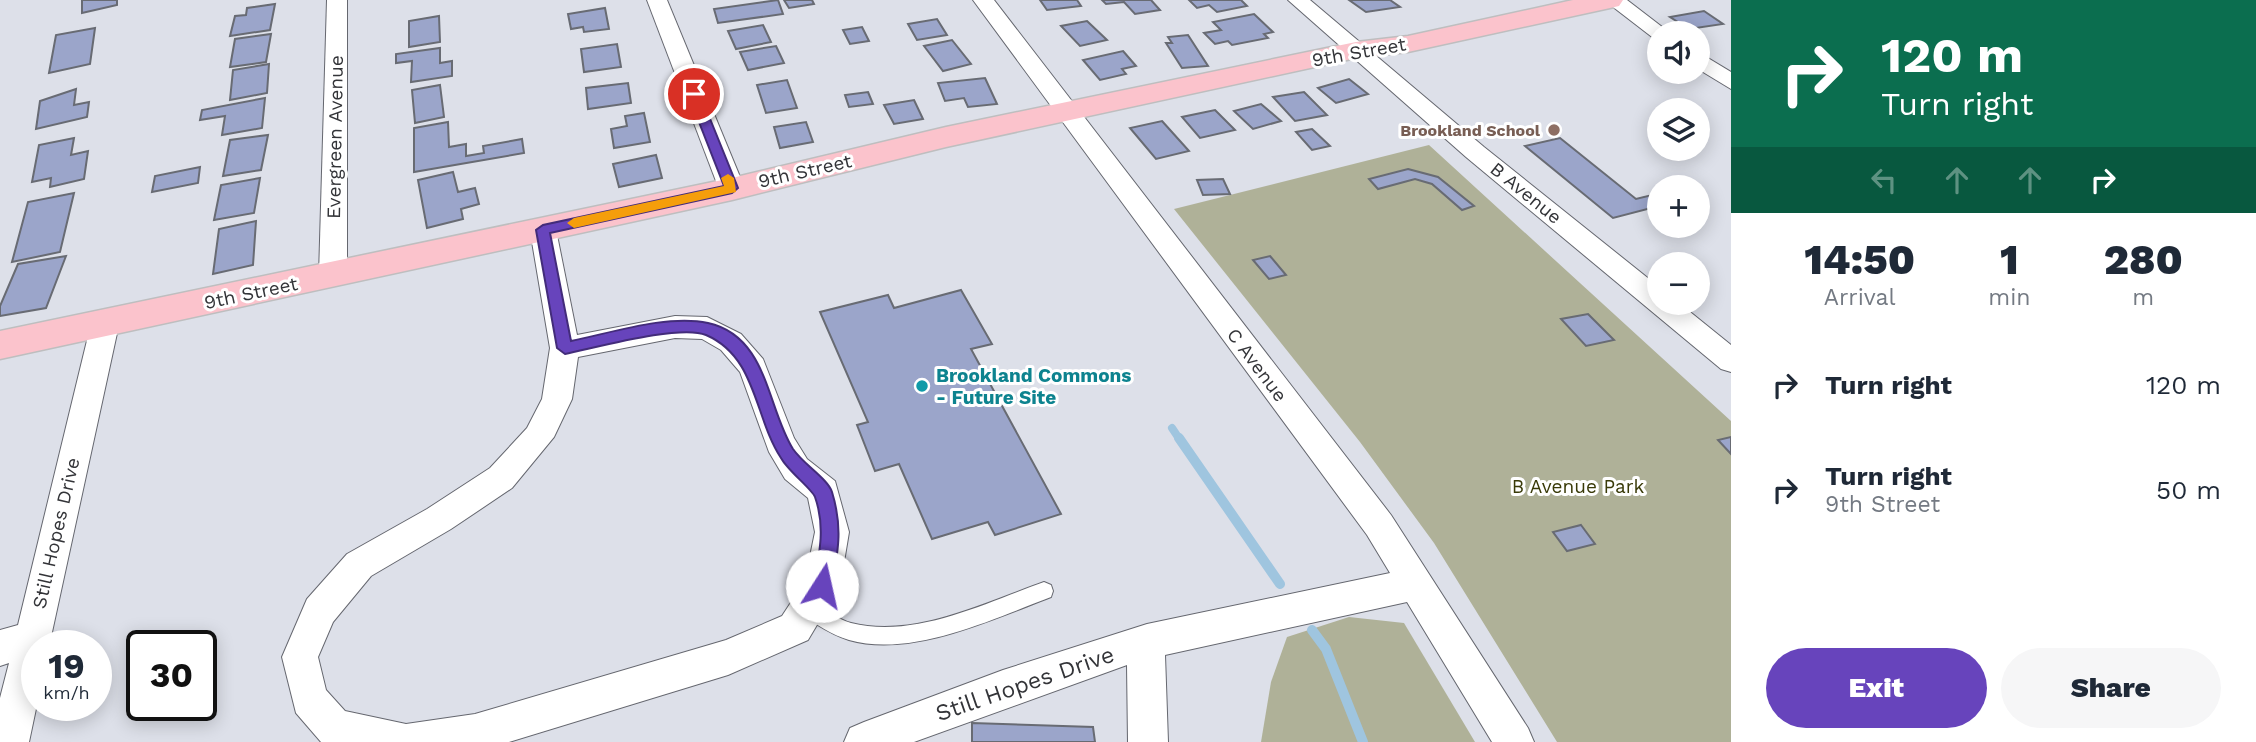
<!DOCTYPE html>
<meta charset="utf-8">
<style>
body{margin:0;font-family:"Work Sans",sans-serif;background:#f6f6f7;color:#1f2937;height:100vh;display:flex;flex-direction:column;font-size:26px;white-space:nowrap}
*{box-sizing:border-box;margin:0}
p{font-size:23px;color:#747a83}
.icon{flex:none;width:38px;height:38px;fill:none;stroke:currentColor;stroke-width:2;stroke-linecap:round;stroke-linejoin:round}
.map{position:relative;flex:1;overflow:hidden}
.drawer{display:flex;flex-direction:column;background:#fff;width:525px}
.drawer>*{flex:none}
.top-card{background:#0b6e4f;color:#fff;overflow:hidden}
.fabs{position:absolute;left:1647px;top:21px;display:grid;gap:14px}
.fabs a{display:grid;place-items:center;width:63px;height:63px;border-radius:50%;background:#fff;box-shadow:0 4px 18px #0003;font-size:35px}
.speed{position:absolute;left:21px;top:630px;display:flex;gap:14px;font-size:35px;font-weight:700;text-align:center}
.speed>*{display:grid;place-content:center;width:91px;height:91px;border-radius:50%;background:#fff;box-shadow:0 4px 18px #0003;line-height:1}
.speed small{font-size:18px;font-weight:400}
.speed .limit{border:4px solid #111;border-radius:10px;background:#fff;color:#111}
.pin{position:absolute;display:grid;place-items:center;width:60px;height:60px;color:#fff;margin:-30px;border:4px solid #fff;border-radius:50%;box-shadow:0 2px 7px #0007}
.me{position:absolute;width:77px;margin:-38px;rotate:10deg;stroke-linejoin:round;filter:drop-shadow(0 0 5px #0008)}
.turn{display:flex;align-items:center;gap:24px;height:147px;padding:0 35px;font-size:32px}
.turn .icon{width:91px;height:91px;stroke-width:2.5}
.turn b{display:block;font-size:49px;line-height:60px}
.lanes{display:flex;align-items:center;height:66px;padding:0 35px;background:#0003;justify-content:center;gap:35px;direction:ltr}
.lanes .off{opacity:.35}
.eta{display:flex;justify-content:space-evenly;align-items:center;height:119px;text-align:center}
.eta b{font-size:42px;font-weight:800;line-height:49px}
.button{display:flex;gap:14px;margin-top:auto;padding:14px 35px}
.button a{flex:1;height:80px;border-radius:42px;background:#6744bc;color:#fff;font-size:28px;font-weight:800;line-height:80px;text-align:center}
.button a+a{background:#f6f6f7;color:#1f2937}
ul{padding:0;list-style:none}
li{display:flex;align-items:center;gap:21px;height:105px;padding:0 35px}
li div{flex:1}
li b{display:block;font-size:26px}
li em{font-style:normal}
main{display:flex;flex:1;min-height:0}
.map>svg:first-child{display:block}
.green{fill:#afb198}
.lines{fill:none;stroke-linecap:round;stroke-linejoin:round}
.stream-far1{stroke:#9fc5df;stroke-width:8}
.stream{stroke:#9fc5df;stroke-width:10}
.building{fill:#9ba5ca;stroke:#686b73;stroke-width:2}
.service-casing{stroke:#65676f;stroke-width:2}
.minor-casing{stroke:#65676f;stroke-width:2}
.primary-casing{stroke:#bebebf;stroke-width:3}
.service{fill:#fff;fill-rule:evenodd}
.minor{fill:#fff;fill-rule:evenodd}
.primary{fill:#fbc3cc;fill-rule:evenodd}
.route{fill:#6744bc;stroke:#432c7a;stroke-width:2}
.slow{fill:#f59e0b}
.education-dot{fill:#8d6e63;stroke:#fff;stroke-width:2.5}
.culture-dot{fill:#0f9aa8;stroke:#fff;stroke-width:2.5}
.labels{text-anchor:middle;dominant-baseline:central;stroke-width:6;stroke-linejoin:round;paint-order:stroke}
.far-education-label{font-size:16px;font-weight:bold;fill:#785e54;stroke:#fff;text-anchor:end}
.street-label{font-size:19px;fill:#333438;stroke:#fff}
.culture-label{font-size:19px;font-weight:bold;fill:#0d838f;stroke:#fff;text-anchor:start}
.park-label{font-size:19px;fill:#393a08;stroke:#fff}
.near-street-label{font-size:23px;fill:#333438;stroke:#fff}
</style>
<main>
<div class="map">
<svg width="1731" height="742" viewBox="0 0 1731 742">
<rect width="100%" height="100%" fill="#dde0e9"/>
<g class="green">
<path d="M1429 145 1731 421V742H1557L1434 543 1360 442 1174 209Z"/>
<path d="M1349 617 1404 623 1475 742H1261L1271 682 1287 637Z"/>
</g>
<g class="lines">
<path class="stream-far1" d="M1172 428 1180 440"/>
<g class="stream">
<path d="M1179 438 1280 584"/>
<path d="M1312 630 1326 649 1363 742"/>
</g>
</g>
<g class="building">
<path d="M82 0H117V5L82 13Z"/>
<path d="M778 0 783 14 718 23 714 9Z"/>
<path d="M784 0H812L814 4 789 8Z"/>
<path d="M1040 0H1077L1081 6 1047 10Z"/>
<path d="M1102 0H1151L1160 10 1135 14 1124 2 1106 4Z"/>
<path d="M1189 0H1241L1247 6 1217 12 1209 5 1197 8Z"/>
<path d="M1349 0H1390L1400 7 1366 12Z"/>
<path d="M275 4 270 30 230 36 235 16 246 15 247 8Z"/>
<path d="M605 8 609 29 584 32 583 27 571 29 568 14Z"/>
<path d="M1704 11 1723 24 1689 29 1670 17Z"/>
<path d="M1254 14 1273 32 1264 34 1268 38 1232 45 1228 41 1215 44 1204 33 1221 30 1213 22Z"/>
<path d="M439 16 440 42 409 47V21Z"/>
<path d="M937 19 947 35 917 40 908 24Z"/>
<path d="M1087 21 1107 40 1080 46 1061 26Z"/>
<path d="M763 25 771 42 736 49 728 31Z"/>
<path d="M862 27 869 41 850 44 843 30Z"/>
<path d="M95 28 90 64 49 73 56 35Z"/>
<path d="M271 34 266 62 230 67 235 39Z"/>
<path d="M1188 35 1208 66 1182 68 1166 43H1172L1168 37Z"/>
<path d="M952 40 971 64 943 71 924 46Z"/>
<path d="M617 44 621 67 584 72 581 49Z"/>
<path d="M776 46 784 63 748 70 740 52Z"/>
<path d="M440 48V63L452 61V76L411 82 412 61 396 63V54Z"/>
<path d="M1123 51 1136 66 1122 69 1126 74 1100 80 1083 60Z"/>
<path d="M269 64 267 93 230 100 233 70Z"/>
<path d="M985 78 997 104 968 107 964 98 945 101 938 83Z"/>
<path d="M1349 79 1368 94 1336 103 1318 88Z"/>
<path d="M787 80 797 108 766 113 757 85Z"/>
<path d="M628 83 631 103 588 109 586 88Z"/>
<path d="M440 85 444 117 415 123 412 90Z"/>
<path d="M76 89 74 105 89 102 87 117 36 129 40 101Z"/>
<path d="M868 92 873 104 849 107 845 95Z"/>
<path d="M1304 92 1327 115 1295 121 1273 97Z"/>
<path d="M265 98 262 128 222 135 225 116 200 120 202 110Z"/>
<path d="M914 100 923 119 894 124 884 105Z"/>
<path d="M1261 104 1281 121 1253 129 1234 111Z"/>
<path d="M1215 110 1235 130 1200 138 1182 117Z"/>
<path d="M644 113 650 142 614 148 611 129 627 126 625 116Z"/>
<path d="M1162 121 1189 151 1156 159 1130 128Z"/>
<path d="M448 122 449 147 466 144V156L484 153 483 146 522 139 524 153 414 172V128Z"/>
<path d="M806 122 813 142 780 148 774 127Z"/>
<path d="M1312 129 1330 146 1312 150 1296 132Z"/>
<path d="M268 135 261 170 223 176 230 140Z"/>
<path d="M74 138 71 155 88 151 84 179 50 187 51 178 32 182 39 145Z"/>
<path d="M1560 138 1636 199 1652 195 1659 200V206L1613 218 1525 146Z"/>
<path d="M656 155 662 178 619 187 613 164Z"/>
<path d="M200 167 198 183 152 192 155 176Z"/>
<path d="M1408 169 1438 177 1474 206 1462 210 1432 184 1415 179 1378 189 1369 179Z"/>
<path d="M453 172 458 192 475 188 479 204 461 209 463 219 427 228 418 180Z"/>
<path d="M260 178 254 213 214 220 221 185Z"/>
<path d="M1223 179 1230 194 1203 195 1197 180Z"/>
<path d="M74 193 60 252 12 262 28 202Z"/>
<path d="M256 221 253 265 213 274 219 229Z"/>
<path d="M66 256 46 308 0 316V306L18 264Z"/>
<path d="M1270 256 1286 275 1269 279 1253 260Z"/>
<path d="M961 290 992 344 971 349 1061 514 995 535 988 522 932 539 899 464 875 471 857 425 868 422 820 312 888 295 894 308Z"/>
<path d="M1588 314 1614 340 1586 346 1561 319Z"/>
<path d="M1731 437V454L1718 440Z"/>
<path d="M1581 525 1595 544 1567 551 1553 532Z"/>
<path d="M972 723 1093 727 1095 742H972Z"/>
</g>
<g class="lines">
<g class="service-casing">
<path id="service" d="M1044 582 1051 585 1053 591 1051 597C993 619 911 658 849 640 831 635 817 624 801 615L799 609 801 603 808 600C823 606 835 619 851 623 915 639 985 603 1044 582Z"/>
</g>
<g class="minor-casing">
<g id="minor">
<path d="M327 0H347V275L343 282 333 285 323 282 319 275Z"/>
<path d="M647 0H667L745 189 741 195H723L719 189Z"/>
<path d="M973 0H994L1391 515 1528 728 1534 742H1492L1407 602 1165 655 1168 742H1128L1127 665 914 742H844L850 728 864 722 1003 670 1147 624 1390 573 1367 535Z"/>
<path d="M1288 0H1310L1484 147 1659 287V303H1679L1731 345V372L1721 369 1466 157Z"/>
<path d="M1604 0H1627L1670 33H1659V39L1652 37Z"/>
<path d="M1698 52 1731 72V89L1698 69Z"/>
<path d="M543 221 552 224 556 230 577 335 675 316 707 317 741 334 763 359 794 438 807 459 835 481 849 532 840 586 808 640 728 675 509 742H321L296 713 282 657 307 599 347 554 427 509 490 468 527 428 542 399 550 348 530 230 534 224ZM675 338 702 339 721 350 740 372 769 452 785 479 808 498 815 532 805 581 782 616 726 640 475 714 406 724 345 711 326 690 318 657 333 622 371 576 451 529 512 488 554 437 572 399 578 357Z"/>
<path d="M105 313 115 316 119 324 49 646H37V704L29 742H0V698L9 663 0 666V630L18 625 91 324 95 316Z"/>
</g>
</g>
<g class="primary-casing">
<path id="primary" d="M1573 0H1623L1619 6 1610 8 1408 52 1356 58 946 147 732 200 0 359V331L732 178 946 127 1356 42 1408 36Z"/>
</g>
<use href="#service" class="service"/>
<use href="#minor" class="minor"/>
<use href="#primary" class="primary"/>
</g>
<path class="route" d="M690 92 700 94 738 188 732 193 550 233 571 341C611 333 668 314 708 323 768 336 767 408 793 449 803 464 828 479 832 492 843 528 838 551 832 586L829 592 822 595 816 592 813 586C819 556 826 528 815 497 812 489 788 471 781 458 754 417 757 357 706 335 680 324 595 348 565 354L557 348 536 230 543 225 724 186 688 94Z"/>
<path class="slow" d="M728 174 734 178 736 192 574 228 567 223 574 218 724 186 721 178Z"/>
<circle class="education-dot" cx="1554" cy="130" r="7"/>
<circle class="culture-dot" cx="922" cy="386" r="7"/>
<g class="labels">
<g class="far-education-label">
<text x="1540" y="130">Brookland School</text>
</g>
<g class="street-label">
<text transform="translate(1359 52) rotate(-10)">9th Street</text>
<text transform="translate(335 137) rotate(-89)">Evergreen Avenue</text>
<text transform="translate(805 171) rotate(-13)">9th Street</text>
<text transform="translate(1526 193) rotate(39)">B Avenue</text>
<text transform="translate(251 293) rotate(-12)">9th Street</text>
<text transform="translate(1257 365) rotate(53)">C Avenue</text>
<text transform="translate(56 533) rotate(-77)">Still Hopes Drive</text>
</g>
<g class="culture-label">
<text x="936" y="375">Brookland Commons<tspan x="936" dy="22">- Future Site</tspan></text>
</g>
<g class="park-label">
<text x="1578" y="486">B Avenue Park</text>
</g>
<g class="near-street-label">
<text transform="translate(1025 684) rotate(-19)">Still Hopes Drive</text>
</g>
</g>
</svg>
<div class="fabs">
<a><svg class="icon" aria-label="sound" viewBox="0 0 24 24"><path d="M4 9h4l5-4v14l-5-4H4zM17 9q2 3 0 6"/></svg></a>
<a><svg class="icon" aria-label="layers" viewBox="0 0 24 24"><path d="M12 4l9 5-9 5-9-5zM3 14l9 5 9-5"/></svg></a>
<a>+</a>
<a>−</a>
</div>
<div class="speed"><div>19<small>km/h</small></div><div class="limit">30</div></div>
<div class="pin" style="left:694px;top:94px;background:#d93025"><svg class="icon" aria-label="arrive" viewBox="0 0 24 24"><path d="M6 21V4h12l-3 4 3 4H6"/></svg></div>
<svg class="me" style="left:822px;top:586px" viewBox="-20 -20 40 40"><circle r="19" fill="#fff"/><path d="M0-13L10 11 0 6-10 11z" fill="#6744bc"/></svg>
</div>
<section class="drawer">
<div class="top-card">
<div class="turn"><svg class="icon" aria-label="right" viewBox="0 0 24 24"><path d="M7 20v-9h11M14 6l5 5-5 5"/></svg><div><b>120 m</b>Turn right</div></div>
<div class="lanes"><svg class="icon off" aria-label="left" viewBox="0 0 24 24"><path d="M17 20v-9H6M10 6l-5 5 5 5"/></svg><svg class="icon off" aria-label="ahead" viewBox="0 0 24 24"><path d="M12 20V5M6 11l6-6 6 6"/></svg><svg class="icon off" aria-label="ahead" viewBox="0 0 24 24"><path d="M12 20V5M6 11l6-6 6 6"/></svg><svg class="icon" aria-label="right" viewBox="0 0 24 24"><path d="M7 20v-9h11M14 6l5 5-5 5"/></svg></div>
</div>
<div class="eta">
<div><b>14:50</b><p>Arrival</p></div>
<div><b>1</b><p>min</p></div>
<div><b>280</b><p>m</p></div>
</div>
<ul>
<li><svg class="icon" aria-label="right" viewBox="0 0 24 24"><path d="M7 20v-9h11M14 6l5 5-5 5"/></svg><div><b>Turn right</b></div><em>120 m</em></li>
<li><svg class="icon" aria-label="right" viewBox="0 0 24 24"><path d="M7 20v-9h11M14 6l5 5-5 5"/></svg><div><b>Turn right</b><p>9th Street</p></div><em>50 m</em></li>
</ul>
<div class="button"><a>Exit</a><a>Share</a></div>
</section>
</main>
